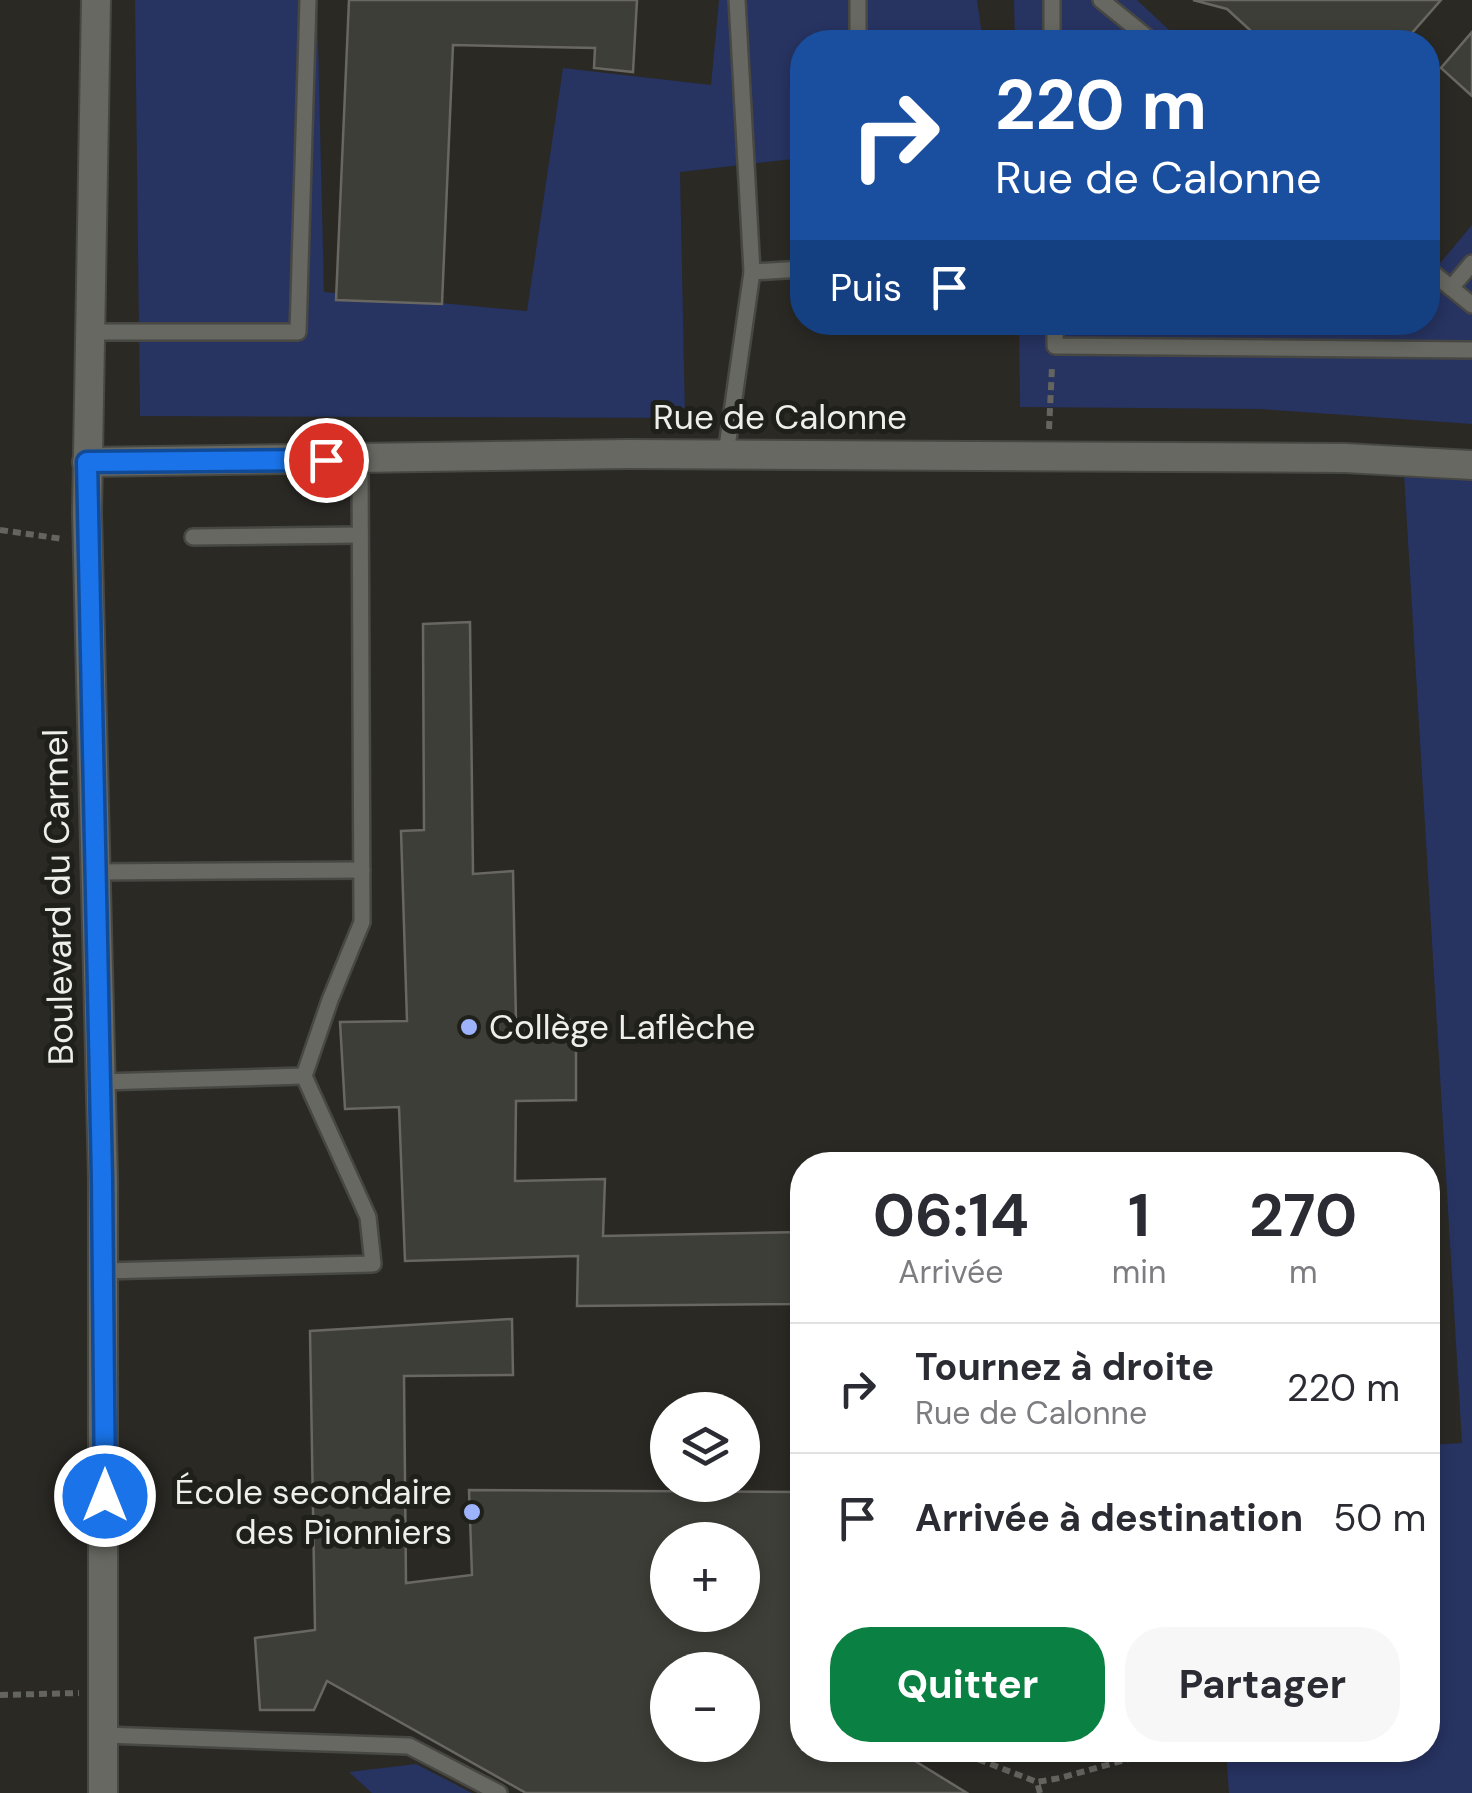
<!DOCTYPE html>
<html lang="fr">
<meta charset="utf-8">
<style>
body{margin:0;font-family:"DM Sans",sans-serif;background:#f7f7f7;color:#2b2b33;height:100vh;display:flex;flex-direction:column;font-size:38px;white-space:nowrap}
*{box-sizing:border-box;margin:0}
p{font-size:32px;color:#7c7c81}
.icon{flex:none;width:55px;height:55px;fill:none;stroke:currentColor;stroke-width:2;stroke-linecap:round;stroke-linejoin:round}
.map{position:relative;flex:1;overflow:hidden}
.drawer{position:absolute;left:790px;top:1152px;width:650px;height:610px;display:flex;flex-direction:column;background:#fff;border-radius:40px;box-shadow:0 5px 15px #0003}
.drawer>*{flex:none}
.hud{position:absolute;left:790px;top:30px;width:650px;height:305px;border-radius:40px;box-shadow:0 5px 15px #0003;background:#1a4fa0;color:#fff;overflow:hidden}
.controls{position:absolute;left:650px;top:1392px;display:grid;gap:20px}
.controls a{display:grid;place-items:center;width:110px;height:110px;border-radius:50%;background:#fff;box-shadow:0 5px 15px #0003;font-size:50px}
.pin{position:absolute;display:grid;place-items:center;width:85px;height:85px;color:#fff;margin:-42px;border:5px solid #fff;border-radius:50%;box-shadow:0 2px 10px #0007}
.me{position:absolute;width:110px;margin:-55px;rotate:0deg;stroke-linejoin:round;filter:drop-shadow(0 0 8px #0008)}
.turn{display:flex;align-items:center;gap:35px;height:210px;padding:0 40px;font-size:45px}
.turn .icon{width:130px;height:130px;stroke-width:2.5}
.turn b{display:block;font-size:70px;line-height:85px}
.then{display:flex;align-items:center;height:95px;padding:0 40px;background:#0003;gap:20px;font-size:38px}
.eta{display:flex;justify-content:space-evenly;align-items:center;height:170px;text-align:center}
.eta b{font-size:60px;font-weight:700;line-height:70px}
.primary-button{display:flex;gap:20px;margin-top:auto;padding:20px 40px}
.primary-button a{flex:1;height:115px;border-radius:40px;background:#0b8043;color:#fff;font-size:40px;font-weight:700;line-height:115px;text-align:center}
.primary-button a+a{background:#f7f7f7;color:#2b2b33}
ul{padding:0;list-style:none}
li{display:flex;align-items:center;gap:30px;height:130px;padding:0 40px;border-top:2px solid #e1e1e2}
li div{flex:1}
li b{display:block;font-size:38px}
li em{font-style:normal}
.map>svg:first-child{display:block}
.green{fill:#273361}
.building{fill:#3e3e38;stroke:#686762;stroke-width:2.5;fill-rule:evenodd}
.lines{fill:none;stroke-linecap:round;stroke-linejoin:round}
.service-casing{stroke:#474743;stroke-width:20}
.minor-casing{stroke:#474743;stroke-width:32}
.tertiary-casing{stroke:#474743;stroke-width:32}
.path{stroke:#656560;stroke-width:6;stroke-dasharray:8 5;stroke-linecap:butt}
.service{stroke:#686862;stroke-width:15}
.minor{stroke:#686862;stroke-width:28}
.tertiary{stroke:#686862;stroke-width:28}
.route-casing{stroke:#114b97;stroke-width:25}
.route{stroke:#1a73e8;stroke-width:18}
.poi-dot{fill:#9db4fd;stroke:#20201b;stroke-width:4}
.labels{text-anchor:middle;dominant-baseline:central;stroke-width:10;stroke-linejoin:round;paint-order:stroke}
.street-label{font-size:35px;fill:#eeeeeb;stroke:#20201b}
.poi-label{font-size:35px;fill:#eeeeeb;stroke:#20201b;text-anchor:start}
</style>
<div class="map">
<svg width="1472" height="1793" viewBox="0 0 1472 1793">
<rect width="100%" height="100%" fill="#2a2924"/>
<g class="green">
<path d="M135 0H317L324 292 527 311 563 68 711 85 719 0H977L983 42H802V158L680 172 685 418 140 416Z"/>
<path d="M1014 0H1137L1182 42H1015Z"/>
<path d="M1472 225V424L1261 409 1020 407 1019 323 1428 322V272L1431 274Z"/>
<path d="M1472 473V1793H1229L1226 1750H1428V1445L1462 1443 1404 474Z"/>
<path d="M416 1764 472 1793H372L349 1772Z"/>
</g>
<g class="building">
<path d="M349 0H637L633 72 594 68 595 48 453 45 442 304 336 300Z"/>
<path d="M1193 0H1441L1404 42H1263L1227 9Z"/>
<path d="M1472 32V96L1441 68Z"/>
<path d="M470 622 473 874 513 871 516 1021 576 1020V1100L516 1101 515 1181 605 1179 603 1236 802 1232V1304L577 1306 578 1256 405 1261 399 1107 345 1109 340 1022 407 1021 401 831 424 830 423 624Z"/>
<path d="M512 1319 513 1375 404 1376 406 1583 472 1575 469 1490 802 1492V1750H897L967 1793H526L327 1681 314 1710H260L255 1638 315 1630 310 1331ZM668 1540H742V1615H668ZM668 1670H742V1745H668Z"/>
</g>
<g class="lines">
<g class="service-casing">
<g id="service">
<path d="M737 0 752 272 802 269"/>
<path d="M1052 0V42"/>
<path d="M1101 0 1153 42"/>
<path d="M858 42V0"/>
<path d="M1428 269 1472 305"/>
<path d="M1451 288 1472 263"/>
<path d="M1055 322V346L1472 350"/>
<path d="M90 332H298L308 0"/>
<path d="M726 454 752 272"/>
<path d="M193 537 360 535"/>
<path d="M96 872 362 870"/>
<path d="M100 1082 304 1076"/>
<path d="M104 1271 373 1264 368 1217 304 1076 330 1000 362 922 360 459"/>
<path d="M104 1735 409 1746 499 1793"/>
</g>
</g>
<g class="minor-casing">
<path id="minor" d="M87 462 628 454 1345 458 1472 465"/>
</g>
<g class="tertiary-casing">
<path id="tertiary" d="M96 0 87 513 103 1179V1793"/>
</g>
<g class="path">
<path d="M1049 429 1052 367"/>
<path d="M0 530 63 539"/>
<path d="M0 1695 79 1693"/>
<path d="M954 1750 1037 1782"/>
<path d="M1040 1793 1037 1782 1060 1778 1161 1750"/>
</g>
<use href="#service" class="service"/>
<use href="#minor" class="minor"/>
<use href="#tertiary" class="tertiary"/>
</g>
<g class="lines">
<g class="route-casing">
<path id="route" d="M105 1496 102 1179 87 462 326 460"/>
</g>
<use href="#route" class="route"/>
</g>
<g class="poi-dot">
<circle cx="469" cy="1027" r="10"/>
<circle cx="472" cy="1512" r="10"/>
</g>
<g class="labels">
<g class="street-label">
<text x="780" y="417">Rue de Calonne</text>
<text transform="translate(58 897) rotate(-91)">Boulevard du Carmel</text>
</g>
<g class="poi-label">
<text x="489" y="1027">Collège Laflèche</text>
<text x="452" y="1492" text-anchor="end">École secondaire<tspan x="452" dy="40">des Pionniers</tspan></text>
</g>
</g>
</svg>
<div class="controls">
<a><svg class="icon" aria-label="layers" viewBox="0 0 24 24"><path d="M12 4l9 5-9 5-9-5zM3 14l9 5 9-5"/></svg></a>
<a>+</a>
<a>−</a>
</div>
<div class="pin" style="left:326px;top:460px;background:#d93025"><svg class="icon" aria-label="arrive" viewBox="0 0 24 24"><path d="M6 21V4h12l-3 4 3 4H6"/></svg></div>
<svg class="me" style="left:105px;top:1496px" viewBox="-20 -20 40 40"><circle r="17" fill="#1a73e8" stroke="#fff" stroke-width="3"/><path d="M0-11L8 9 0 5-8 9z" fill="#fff"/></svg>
<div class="hud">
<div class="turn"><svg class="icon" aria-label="right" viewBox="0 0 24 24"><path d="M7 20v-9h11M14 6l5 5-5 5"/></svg><div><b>220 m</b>Rue de Calonne</div></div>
<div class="then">Puis<svg class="icon" aria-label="arrive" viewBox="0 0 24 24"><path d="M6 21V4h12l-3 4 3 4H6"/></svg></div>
</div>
<section class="drawer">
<div class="eta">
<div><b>06:14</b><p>Arrivée</p></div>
<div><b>1</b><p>min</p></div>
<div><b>270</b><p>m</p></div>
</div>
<ul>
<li><svg class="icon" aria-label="right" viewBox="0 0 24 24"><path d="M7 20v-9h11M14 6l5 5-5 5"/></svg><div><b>Tournez à droite</b><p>Rue de Calonne</p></div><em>220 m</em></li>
<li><svg class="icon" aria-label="arrive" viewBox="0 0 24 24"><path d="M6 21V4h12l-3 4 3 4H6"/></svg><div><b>Arrivée à destination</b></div><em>50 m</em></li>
</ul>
<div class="primary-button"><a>Quitter</a><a>Partager</a></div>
</section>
</div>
